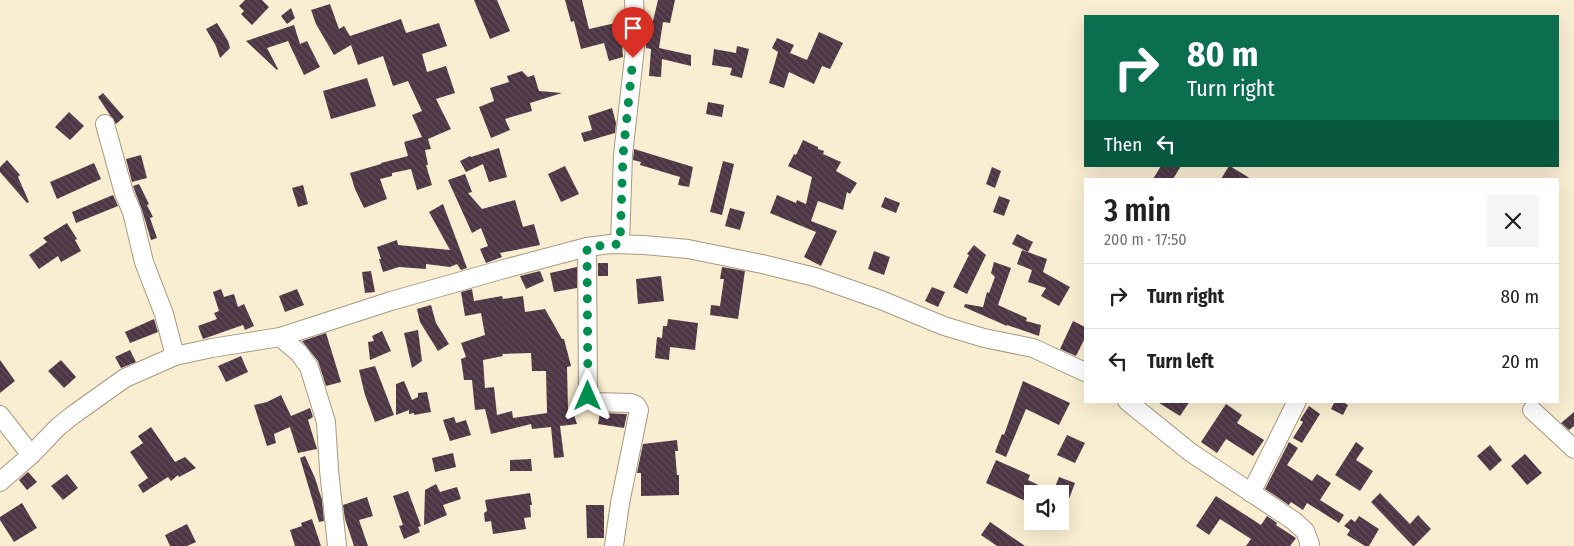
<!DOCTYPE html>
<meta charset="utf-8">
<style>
body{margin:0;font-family:"Fira Sans Condensed",sans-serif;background:#f6f6f6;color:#222;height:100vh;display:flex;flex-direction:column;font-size:19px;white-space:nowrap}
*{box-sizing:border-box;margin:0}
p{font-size:16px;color:#767676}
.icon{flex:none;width:28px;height:28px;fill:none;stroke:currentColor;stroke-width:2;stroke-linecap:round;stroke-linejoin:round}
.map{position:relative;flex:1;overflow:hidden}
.panel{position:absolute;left:1084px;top:178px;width:475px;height:225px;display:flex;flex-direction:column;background:#fff;border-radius:0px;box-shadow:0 5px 20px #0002}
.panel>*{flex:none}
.guide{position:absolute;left:1084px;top:15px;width:475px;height:152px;border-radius:0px;box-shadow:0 5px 20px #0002;background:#0b6e4f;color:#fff;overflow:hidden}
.controls{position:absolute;left:1024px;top:485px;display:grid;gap:10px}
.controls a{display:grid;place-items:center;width:45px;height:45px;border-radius:0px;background:#fff;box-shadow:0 5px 20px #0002;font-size:25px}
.pin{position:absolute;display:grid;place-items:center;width:42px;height:42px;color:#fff;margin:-51px -21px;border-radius:50% 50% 50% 0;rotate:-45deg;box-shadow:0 0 5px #0007}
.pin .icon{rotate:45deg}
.me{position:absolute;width:55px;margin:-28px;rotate:0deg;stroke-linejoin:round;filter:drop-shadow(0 0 4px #0008)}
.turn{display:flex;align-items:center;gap:18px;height:105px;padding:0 20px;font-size:22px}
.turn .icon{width:65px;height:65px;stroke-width:2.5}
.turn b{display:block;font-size:35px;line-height:42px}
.then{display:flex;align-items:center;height:48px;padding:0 20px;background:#0003;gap:10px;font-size:19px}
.round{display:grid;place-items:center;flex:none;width:52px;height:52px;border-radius:0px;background:#f6f6f6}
.overview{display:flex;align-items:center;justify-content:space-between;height:85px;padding:0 20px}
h1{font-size:30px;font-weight:600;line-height:38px}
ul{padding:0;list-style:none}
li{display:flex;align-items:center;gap:15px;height:65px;padding:0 20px;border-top:1px solid #e0e0e0}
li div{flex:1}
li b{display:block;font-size:19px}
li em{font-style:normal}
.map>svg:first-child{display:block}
.building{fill:url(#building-back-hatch);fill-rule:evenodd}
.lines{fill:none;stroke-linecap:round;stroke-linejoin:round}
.minor-casing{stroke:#a59a80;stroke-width:20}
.minor{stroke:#fff;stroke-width:18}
.route{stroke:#008f4f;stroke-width:9;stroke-dasharray:0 16.2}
</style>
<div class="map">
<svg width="1574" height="546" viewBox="0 0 1574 546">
<defs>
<pattern id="building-back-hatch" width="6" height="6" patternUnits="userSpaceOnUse" patternTransform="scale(1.25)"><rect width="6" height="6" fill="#4e3745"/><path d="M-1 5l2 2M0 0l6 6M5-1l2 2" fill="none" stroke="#604c58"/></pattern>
</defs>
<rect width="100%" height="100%" fill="#f9eed1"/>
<g class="building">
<path d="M245 0H262L269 7 252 25 241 14 244 11 239 6Z"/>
<path d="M474 0H497L510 31 490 39Z"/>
<path d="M565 0H582L589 29 620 22 625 42V45L622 44 623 57 609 61 604 43 581 49 574 21 571 22Z"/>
<path d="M658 0H675L670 23 663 22 659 48 691 55V66L662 59 661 77 649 76 651 49 646 48V20L653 21Z"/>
<path d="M330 4 339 29 344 26 350 36 401 19 406 33 439 23 447 46 422 54 427 72 446 66 455 93 436 99 451 129 428 139 431 149 425 150 428 165H426L432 185 417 190 411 169 392 173V176L380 179 387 199 364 208 355 189 350 173 381 164V163L408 156 404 142 422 137 412 115 422 111 408 81 393 86 383 56 358 65 351 45 334 55 316 24 311 10Z"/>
<path d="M291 8 295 18 287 24 281 16Z"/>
<path d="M217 23 228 41 230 48 220 58 216 46 206 29Z"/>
<path d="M294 25 300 44 307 41 320 67 304 75 288 41 267 48 278 69 277 70 246 41Z"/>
<path d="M819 32 843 43 830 69 822 66 814 84 789 72 784 88 769 83 778 52 772 48 777 38 794 45 790 53 807 60Z"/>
<path d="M737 46 749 49 742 78 730 75 732 68 712 65 714 49 736 53Z"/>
<path d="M522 71 528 77 534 75 539 91 562 93 530 103 532 111 505 119 510 130 491 138 479 107 494 101 490 88 509 82 507 76Z"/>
<path d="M367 78 376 106 331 119 323 91Z"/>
<path d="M103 93 124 117 116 124 98 97Z"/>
<path d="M708 102 724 105 722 117 706 114Z"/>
<path d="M612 108 616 123 615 133 584 142 581 133 592 130 588 116Z"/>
<path d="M69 112 84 126 70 140 55 127Z"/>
<path d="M803 140 818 147V149L824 151 823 154 841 162 836 171 857 183 850 194 847 192 843 210 818 201 811 221 837 231 821 266 804 257 816 232 770 213 777 195 796 203 797 200 806 204 812 177 788 166 794 154 796 155Z"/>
<path d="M499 148 507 177 489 182 483 164 466 172 460 161 470 156 471 157Z"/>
<path d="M634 149 693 167 689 187 678 185 680 177 640 165 641 162 633 160Z"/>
<path d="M141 155 147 178 132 182 126 159Z"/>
<path d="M7 160 20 175 18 177 29 202 27 203 0 172V167Z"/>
<path d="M723 161 734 164 722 215 710 212Z"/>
<path d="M94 163 101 179 57 199 50 182Z"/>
<path d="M565 166 579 194 561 202 548 174Z"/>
<path d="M1161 166H1181L1173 179H1153Z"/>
<path d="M1229 166H1230L1251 179H1221Z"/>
<path d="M992 167 1001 171 995 188 986 184Z"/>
<path d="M465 174 472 192 468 193 482 209 515 200 523 227 534 224 540 245 500 253 502 257 486 263 480 249 488 246 481 228 472 233 448 180Z"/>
<path d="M139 184 149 204 147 205 153 217 150 218 157 238 151 240 142 210 133 186Z"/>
<path d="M303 185 308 204 298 207 292 188Z"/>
<path d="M113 195 118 206 76 223 72 212Z"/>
<path d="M999 196 1010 200 1004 216 993 212Z"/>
<path d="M885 197 900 203 896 213 881 207Z"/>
<path d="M443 204 467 268 461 270 457 264 450 267 426 264V269L399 267 383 272 379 259H381L377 247 397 240 398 245 450 250 429 212Z"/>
<path d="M730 208 745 212 740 230 725 226Z"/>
<path d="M67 223 77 239 75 240 81 251 61 262 58 256 39 269 29 255 47 242 43 238Z"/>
<path d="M1017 234 1033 242 1028 252 1012 244Z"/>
<path d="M974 245 986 255 967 294 953 287 969 255 967 254Z"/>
<path d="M1022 250 1047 259 1043 272 1070 287 1059 306 1041 296 1046 288 1028 282 1032 270 1017 264Z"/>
<path d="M874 251 890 257 884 275 868 269Z"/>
<path d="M994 262 1011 268 998 305 1027 318 1026 321 1041 325 1039 336 1007 325V326L964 307 965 304 983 307 987 292 989 293 995 277 991 273Z"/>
<rect x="598" y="263" width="10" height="13"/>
<path d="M577 267V288L554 292 550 273Z"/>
<path d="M722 267 745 271 738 319 710 315 711 305 720 306 724 279H720Z"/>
<path d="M371 271 375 292 365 293 362 272Z"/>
<path d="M540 271 544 281 526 289 520 276Z"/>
<path d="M661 276 664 301 638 304 636 279Z"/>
<path d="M932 287 945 292 938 307 925 301Z"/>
<path d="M221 289 224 297 234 294 238 307 244 304 254 326 245 330 243 325 203 339 198 326 217 319 214 313 219 311 213 292Z"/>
<path d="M297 289 304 305 285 312 279 296Z"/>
<path d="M472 289 474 301 502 296 503 299 523 296 525 312 545 309 562 339H564L571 366 567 367 568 409H572L577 424 560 426 564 457 554 458 551 427 532 429 531 424 491 434 485 409 475 410 472 380H464L461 359 466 357 461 343 485 335 481 313 465 316 461 292ZM531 353 532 371H546L547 413 513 418 512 411 497 415 494 387 485 388 483 360 503 356 502 354Z"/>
<path d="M431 305 436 323 449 344 438 351 420 322 417 309Z"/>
<path d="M154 319 158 332 130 343 125 332Z"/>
<path d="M668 319 698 323 695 350 670 347 669 360 655 358 657 337 662 338 663 326H667Z"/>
<path d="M1073 321 1085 327V338L1076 356 1060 349Z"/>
<path d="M418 330 422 361 412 368 404 333Z"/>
<path d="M382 331 391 351 370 360 368 342 374 341 372 336Z"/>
<path d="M326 333 341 382 326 386 318 361 302 341Z"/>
<path d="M130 350 136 362 121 368 115 357Z"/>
<path d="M241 356 248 372 226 382 218 366Z"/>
<path d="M0 360 15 381 0 393Z"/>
<path d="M61 360 76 377 64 388 48 371Z"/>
<path d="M375 366 394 415 375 422 365 395 359 370Z"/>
<path d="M404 381 412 400 418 397V393L427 392 431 412 414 415V413L409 414V410L396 415V384Z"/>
<path d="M1023 381 1070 403 1059 425 1026 409 1006 457 995 452 1002 434 1004 435Z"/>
<path d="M281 395 291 416 310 408 313 417 308 420 317 449 298 453 290 427 274 434 276 443 267 446 254 405 267 402Z"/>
<path d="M1156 401H1190L1180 416Z"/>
<path d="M1335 401H1341L1348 405 1343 415 1331 409Z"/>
<path d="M1226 404 1242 415 1237 423 1264 440 1253 456 1226 439 1217 453 1201 442Z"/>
<path d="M1309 406 1320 414 1302 443 1293 438 1303 422 1300 420Z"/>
<path d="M1574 412V426L1569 430 1561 423Z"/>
<path d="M600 413 627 414 624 428 598 424Z"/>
<path d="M454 417 456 423 466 420 471 435 450 441 443 420Z"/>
<path d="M151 427 175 462 185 457 196 468 179 477 178 475 171 481 168 477 143 493 138 485 148 478 130 452 143 443 138 436Z"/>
<path d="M1067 435 1085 443 1075 463 1057 455Z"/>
<path d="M677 440 678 451H675L677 475H679V495L641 496V473H637L643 444Z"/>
<path d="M1289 442 1298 448 1287 465 1312 481 1317 474 1331 483 1320 500 1344 515 1339 523 1307 503 1303 510 1291 502 1289 505 1265 489Z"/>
<path d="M1356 442 1364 448 1356 460 1373 471 1360 491 1335 475Z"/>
<path d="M1490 445 1502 460 1490 471 1477 456Z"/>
<path d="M453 453 456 467 435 472 432 458Z"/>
<path d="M1525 454 1542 473 1527 485 1511 466Z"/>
<path d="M305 456 315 478 322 500 324 521 319 522 300 458Z"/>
<path d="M531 459 532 471H510V460Z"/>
<path d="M996 460 1030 475 1028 480 1053 492 1059 477 1075 483 1061 520 1060 494H1032V504L986 483Z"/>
<path d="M28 472 37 482 27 490 19 480Z"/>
<path d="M67 474 78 488 63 500 51 486Z"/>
<path d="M436 484 440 492 457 487 461 499 443 505 447 515 424 525 425 490Z"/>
<path d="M408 491 421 526 418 527 420 532 404 539 399 526 403 525 393 496Z"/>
<path d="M530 493 532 505H530L531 517 524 518 526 529 493 534 491 521 485 522 484 513 487 511 485 500Z"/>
<path d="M1380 493 1410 524 1418 515 1431 529 1414 546H1413L1371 502Z"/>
<path d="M1216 496 1261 525 1267 516 1277 523 1276 525 1296 538 1290 546H1246L1251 539 1220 519 1209 535 1196 526Z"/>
<path d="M367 497 373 516 359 520 368 546H354L345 519 343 505Z"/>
<path d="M22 503 37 528 14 542 0 520V517Z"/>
<path d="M586 505H604V538H587Z"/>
<path d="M1359 516 1379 529 1369 546H1365L1347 535 1350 530 1344 526 1351 519 1355 522Z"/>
<path d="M312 519 321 546H295L290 530 302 526 301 523Z"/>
<path d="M990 522 1025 546H997L981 535Z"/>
<path d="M187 524 196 542 187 546H170L165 535Z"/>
</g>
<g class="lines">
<g class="minor-casing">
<g id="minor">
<path d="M105 124 124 193 132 212 144 262 164 314 175 356"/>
<path d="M620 244 623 155 636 39 634 0"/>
<path d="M587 247 588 396 591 401 595 402 631 403 636 405 639 410 620 503 614 546"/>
<path d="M280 337 299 353 309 367 326 422 329 470 337 546"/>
<path d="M1127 401 1190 452 1294 521 1305 531 1310 544 1309 546"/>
<path d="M1532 410 1574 449"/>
<path d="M0 415 31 455"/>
<path d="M0 482 31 455 58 427 73 415 125 378 175 356 212 348 280 337 391 301 504 269 587 247 611 244 644 245 688 249 762 264 815 277 881 300 944 326 984 338 1033 348 1085 372"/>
<path d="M1251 493 1297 401"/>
</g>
</g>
<use href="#minor" class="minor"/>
</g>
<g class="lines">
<path class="route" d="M588 396 587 247 620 244 623 155 633 58"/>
</g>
</svg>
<div class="controls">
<a><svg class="icon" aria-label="sound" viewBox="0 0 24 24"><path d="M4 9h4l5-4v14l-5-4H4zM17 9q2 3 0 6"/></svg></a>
</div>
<div class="pin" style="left:633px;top:58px;background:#d93025"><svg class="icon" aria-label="arrive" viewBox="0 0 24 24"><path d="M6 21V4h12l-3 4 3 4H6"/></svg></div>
<svg class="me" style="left:588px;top:396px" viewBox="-20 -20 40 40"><path d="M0-17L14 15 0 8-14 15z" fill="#008f4f" stroke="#fff" stroke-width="4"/></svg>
<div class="guide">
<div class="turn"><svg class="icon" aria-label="right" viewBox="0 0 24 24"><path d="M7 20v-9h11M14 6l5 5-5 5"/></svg><div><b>80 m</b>Turn right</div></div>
<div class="then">Then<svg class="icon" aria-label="left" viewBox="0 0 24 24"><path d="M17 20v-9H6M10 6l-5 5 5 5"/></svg></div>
</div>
<section class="panel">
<div class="overview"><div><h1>3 min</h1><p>200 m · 17:50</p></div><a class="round"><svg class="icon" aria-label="close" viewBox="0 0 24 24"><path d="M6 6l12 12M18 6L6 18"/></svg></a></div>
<ul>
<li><svg class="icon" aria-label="right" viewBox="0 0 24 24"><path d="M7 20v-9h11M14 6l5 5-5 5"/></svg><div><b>Turn right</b></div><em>80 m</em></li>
<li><svg class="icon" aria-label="left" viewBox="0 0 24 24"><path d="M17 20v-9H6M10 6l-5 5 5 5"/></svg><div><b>Turn left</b></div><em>20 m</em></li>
</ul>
</section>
</div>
